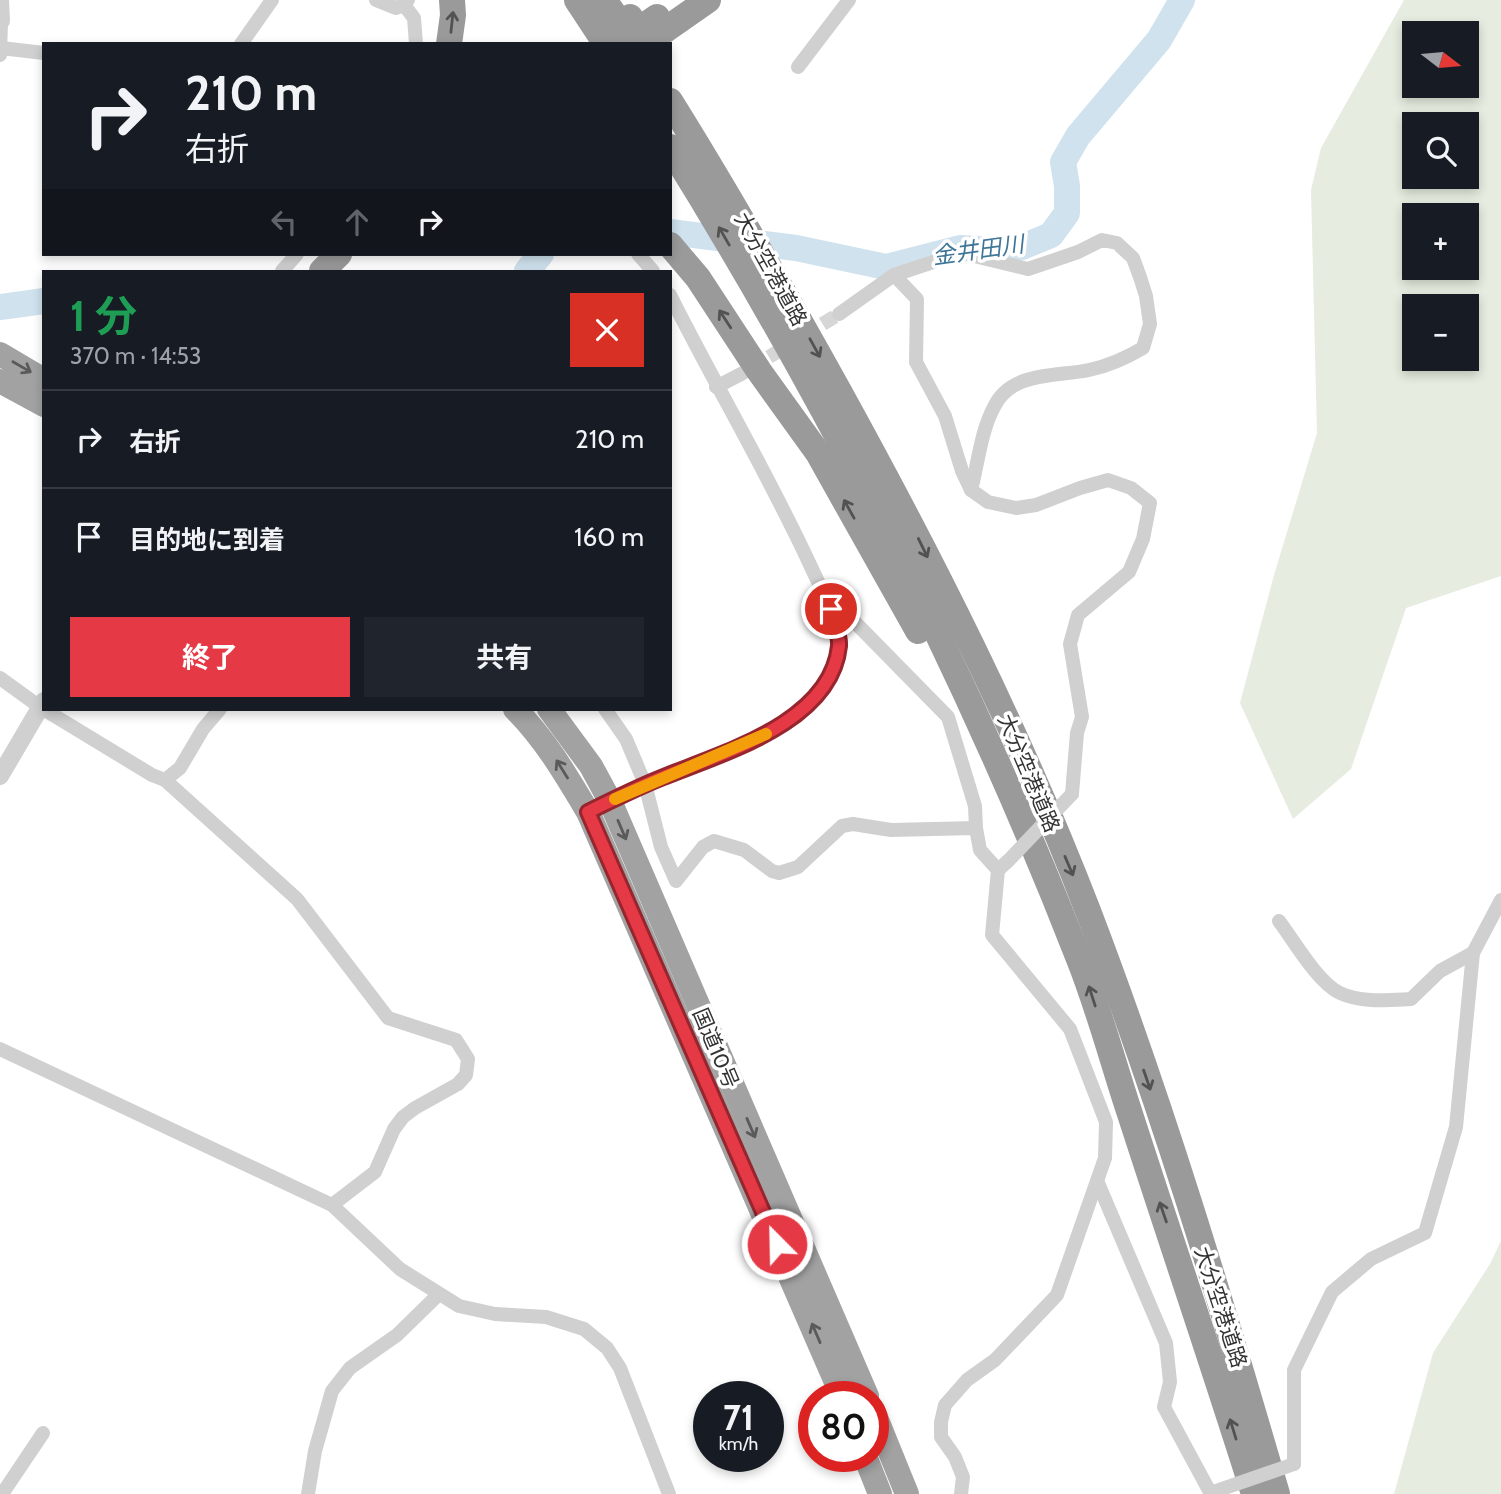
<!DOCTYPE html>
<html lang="ja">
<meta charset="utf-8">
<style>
body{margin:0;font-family:Cabin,"Noto Sans JP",sans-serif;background:#20242c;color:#f1f3f6;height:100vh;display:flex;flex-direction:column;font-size:26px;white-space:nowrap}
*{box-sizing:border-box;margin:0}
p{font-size:23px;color:#9ea1a6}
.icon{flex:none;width:38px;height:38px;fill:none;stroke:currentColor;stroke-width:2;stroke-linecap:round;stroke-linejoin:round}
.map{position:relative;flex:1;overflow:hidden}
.sheet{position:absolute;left:42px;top:270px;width:630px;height:441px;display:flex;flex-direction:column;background:#171b24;border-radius:0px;box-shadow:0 4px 10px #0003}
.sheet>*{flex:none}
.hud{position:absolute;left:42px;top:42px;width:630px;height:214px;border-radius:0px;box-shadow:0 4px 10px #0003;background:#171b24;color:#f1f3f6;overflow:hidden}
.needle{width:46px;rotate:106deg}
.tools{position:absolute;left:1402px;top:21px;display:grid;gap:14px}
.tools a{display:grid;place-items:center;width:77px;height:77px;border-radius:0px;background:#171b24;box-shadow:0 4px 10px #0003;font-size:35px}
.speed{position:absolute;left:693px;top:1381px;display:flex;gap:14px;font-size:35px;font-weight:700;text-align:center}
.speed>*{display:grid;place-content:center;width:91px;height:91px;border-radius:50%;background:#171b24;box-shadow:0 4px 10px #0003;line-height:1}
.speed small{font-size:18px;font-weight:400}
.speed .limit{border:10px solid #d22;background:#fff;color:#111}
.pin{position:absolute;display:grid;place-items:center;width:60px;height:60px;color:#fff;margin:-30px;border:4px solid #fff;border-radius:50%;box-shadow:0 2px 7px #0007}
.me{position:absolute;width:77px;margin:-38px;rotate:337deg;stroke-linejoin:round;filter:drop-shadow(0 0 5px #0008)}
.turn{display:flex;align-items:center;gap:24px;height:147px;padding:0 28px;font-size:32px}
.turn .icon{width:91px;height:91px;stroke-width:2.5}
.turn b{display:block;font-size:49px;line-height:60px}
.lanes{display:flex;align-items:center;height:66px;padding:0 28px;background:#0003;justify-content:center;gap:35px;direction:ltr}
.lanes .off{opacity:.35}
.round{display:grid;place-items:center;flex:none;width:74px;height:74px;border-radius:0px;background:#20242c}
.summary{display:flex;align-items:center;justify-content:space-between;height:119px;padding:0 28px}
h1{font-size:42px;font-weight:700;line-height:52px;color:#1e9e55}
.button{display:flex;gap:14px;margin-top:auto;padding:14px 28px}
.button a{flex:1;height:80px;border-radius:0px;background:#e63946;color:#fff;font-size:28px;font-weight:700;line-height:80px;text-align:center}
.button a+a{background:#20242c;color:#f1f3f6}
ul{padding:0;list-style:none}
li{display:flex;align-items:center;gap:21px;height:98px;padding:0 28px;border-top:2px solid #363941}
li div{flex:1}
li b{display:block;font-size:26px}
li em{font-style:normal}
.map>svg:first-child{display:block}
.green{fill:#e6ecdf;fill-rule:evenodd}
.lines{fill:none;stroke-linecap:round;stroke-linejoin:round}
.river{stroke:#cfe2ee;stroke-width:26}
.minor-tunnel{stroke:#d6d6d6;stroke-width:14;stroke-dasharray:14 7;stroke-linecap:butt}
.minor{stroke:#d0d0d0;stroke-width:14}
.tertiary{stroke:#d0d0d0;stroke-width:18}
.trunk{stroke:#a2a2a2;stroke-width:24}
.motorway{stroke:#9a9a9a;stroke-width:26}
.minor-bridge{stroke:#d0d0d0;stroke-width:14}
.motorway-bridge{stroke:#9a9a9a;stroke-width:26}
.oneway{stroke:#525252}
.oneway2{stroke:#5a5a5a}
.route-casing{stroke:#96252e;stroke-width:18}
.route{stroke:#e63946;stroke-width:12}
.slow{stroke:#f59e0b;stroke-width:12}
.labels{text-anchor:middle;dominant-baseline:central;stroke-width:7;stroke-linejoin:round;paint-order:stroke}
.street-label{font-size:21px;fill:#333;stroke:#fff}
.water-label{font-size:23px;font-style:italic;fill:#3f7597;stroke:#fff}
</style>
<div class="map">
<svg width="1501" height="1494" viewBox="0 0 1501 1494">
<rect width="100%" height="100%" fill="#fff"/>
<g class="green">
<path d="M1404 0H1501V576L1406 608 1351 769 1293 819 1240 703 1274 575 1317 433 1311 190 1321 148ZM1414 33H1466V86H1414ZM1414 124H1466V177H1414ZM1414 215H1466V268H1414ZM1414 306H1466V359H1414Z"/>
<path d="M1501 1241V1494H1394L1433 1353 1490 1264Z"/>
</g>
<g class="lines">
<g class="river">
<path d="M670 232 796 248 886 267 960 248 998 250 1022 247 1051 235 1067 213V186L1063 162 1078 136 1159 40 1182 0"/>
<path d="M527 271 541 254"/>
<path d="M0 307 44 301"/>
</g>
<path class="minor-tunnel" d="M751 368 839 314"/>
<g class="minor">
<path d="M376 0 396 8 404 5 408 0"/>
<path d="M404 5 414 18 416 44"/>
<path d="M241 44 272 0"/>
<path d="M1 48 44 53"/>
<path d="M0 55 1 21"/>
<path d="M798 67 849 0"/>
<path d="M638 254 653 271"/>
<path d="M282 271 297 254"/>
<path d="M894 275 917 299 916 362 945 416 962 471 971 490 988 502 1016 508 1036 505 1080 488 1108 480 1131 488 1150 503 1143 539 1129 572 1078 615 1070 644 1082 717 1077 733 1072 794"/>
<path d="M839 314 894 275 939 260 966 254 1028 269 1078 252 1102 240 1117 243 1133 258 1140 277 1146 296 1150 324 1143 348C1126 358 1109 366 1089 370 1056 377 1011 371 994 407 981 431 978 463 971 490"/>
<path d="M716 387 743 373"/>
<path d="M827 600 840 607 948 717 975 806 976 828"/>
<path d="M0 678 40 707 152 775 165 780 297 899 388 1018 456 1040 468 1059 466 1075 458 1084 415 1108 403 1117 394 1129 375 1172 332 1205"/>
<path d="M605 709 626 739 645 784 661 847 676 881 703 847 714 841 744 850 772 871 779 873 798 867 842 826 853 824 891 830 976 828 980 850 998 870"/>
<path d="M165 780 180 768 203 729 220 709"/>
<path d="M605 804C634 790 663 777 692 765 731 750 773 736 805 707 820 692 840 666 840 643 839 618 822 591 812 569 769 475 716 387 670 295"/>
<path d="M1279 921C1294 941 1318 983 1340 993 1361 1003 1389 1000 1411 999L1440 971 1473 953 1501 900"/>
<path d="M0 1049 332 1205 400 1269 459 1306 495 1314 546 1317 584 1329 607 1348 620 1368 669 1494"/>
<path d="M1098 1183 1166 1343 1170 1382 1164 1407 1211 1494"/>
<path d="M1294 1464V1370L1332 1292 1371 1259 1425 1233 1456 1127 1473 953"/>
<path d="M2 1494 43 1433"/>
<path d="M308 1494 315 1451 332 1391 350 1368 397 1335 439 1294"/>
<path d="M961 1494 963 1477 955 1457 941 1437V1422L945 1405 967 1380 995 1360 1057 1295 1105 1158 1106 1122 1070 1029 992 935 998 870 1008 861"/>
</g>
<g class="tertiary">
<path d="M0 0 1 21"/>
<path d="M0 776 44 701"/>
</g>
<g class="trunk">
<path d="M0 354 44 380"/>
<path d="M0 381 44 405"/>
<path d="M515 709C545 739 566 775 588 812L842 1396"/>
<path d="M549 709 591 766 610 801 867 1396"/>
<path d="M873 1410 907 1494"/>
<path d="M865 1456 880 1494"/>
</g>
<g class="motorway">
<path d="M577 0 606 44"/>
<path d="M604 0 621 24"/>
<path d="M449 44 453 15 452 0"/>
<path d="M618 44 657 17"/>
<path d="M645 44 708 0"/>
<path d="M670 101C730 197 785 294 840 393 932 560 1019 732 1088 911 1161 1102 1220 1298 1277 1494"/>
<path d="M670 147C830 405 969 677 1079 959 1099 1009 1113 1063 1130 1114 1171 1241 1214 1367 1254 1494"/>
<path d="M670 245 698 278 759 371 818 453 918 631"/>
<path d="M322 271 339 254"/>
</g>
<g class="minor-bridge">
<path d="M1008 861 1072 794"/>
<path d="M1210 1493 1294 1464"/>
</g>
<path class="motorway-bridge" d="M630 17 648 44"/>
</g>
<defs><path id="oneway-shaft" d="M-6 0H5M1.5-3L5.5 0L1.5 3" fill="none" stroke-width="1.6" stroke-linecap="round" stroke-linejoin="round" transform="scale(1.75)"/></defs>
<g class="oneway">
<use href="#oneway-shaft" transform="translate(452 22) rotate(-84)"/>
<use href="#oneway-shaft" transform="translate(724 236) rotate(-120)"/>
<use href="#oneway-shaft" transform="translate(725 319) rotate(-123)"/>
<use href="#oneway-shaft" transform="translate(815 348) rotate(61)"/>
<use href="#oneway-shaft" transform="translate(849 509) rotate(-119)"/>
<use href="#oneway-shaft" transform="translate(923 548) rotate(64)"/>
<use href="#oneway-shaft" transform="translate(1069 866) rotate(67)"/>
<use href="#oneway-shaft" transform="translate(1092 996) rotate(-108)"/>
<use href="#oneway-shaft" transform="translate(1147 1080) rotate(71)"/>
<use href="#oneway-shaft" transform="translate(1163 1212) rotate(-109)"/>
<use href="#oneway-shaft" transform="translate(1233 1429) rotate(-107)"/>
</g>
<g class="oneway2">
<use href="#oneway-shaft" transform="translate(22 367) rotate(30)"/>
<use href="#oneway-shaft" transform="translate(562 769) rotate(-122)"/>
<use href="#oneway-shaft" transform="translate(622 830) rotate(67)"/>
<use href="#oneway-shaft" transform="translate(751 1128) rotate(67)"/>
<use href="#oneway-shaft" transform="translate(816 1333) rotate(-113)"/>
</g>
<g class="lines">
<g class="route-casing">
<path id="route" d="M777 1244 588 812C612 800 636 788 661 778 722 753 831 723 839 646 840 635 833 620 831 609"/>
</g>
<use href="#route" class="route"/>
<path class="slow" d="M615 799 766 734"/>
</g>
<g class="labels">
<g class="street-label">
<text transform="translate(771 269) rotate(61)">大分空港道路</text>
<text transform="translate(1029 773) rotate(67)">大分空港道路</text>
<text transform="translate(716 1048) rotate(67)">国道10号</text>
<text transform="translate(1221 1307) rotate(72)">大分空港道路</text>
</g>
<g class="water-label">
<text transform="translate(978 250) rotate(-8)">金井田川</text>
</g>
</g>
</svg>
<div class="tools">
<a><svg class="needle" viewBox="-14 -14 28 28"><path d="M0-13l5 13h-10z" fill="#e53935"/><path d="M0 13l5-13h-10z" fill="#9ea1a6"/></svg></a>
<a><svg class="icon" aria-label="search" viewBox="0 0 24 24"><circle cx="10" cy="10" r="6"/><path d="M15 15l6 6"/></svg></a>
<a>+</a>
<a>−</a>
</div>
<div class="speed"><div>71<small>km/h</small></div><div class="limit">80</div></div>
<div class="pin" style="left:831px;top:609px;background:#d93025"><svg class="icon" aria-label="arrive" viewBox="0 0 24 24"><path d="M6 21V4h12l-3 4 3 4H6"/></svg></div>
<svg class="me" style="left:777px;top:1244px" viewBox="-20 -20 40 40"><circle r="17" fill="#e63946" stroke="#fff" stroke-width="3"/><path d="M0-11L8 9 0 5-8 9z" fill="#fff"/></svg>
<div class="hud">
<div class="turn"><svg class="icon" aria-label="right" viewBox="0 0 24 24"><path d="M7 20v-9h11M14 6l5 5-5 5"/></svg><div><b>210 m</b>右折</div></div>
<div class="lanes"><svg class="icon off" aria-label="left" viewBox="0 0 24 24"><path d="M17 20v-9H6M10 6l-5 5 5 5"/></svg><svg class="icon off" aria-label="ahead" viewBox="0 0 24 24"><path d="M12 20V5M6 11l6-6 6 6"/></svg><svg class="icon" aria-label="right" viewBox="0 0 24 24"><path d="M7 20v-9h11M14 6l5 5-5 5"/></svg></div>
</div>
<section class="sheet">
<div class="summary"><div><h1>1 分</h1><p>370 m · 14:53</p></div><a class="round" style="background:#d93025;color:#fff"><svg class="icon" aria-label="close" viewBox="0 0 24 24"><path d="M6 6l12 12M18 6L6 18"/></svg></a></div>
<ul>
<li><svg class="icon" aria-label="right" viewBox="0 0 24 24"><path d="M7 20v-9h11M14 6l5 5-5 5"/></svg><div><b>右折</b></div><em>210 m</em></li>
<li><svg class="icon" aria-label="arrive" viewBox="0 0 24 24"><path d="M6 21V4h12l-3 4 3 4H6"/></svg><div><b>目的地に到着</b></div><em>160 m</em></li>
</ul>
<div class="button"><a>終了</a><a>共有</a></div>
</section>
</div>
